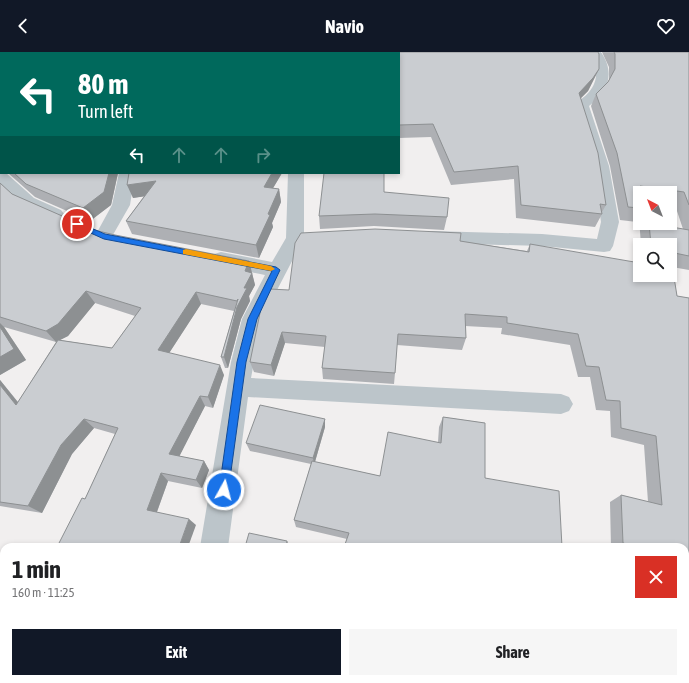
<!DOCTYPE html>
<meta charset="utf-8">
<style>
body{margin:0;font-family:"Asap Condensed",sans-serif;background:#f6f6f6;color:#202124;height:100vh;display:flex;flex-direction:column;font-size:15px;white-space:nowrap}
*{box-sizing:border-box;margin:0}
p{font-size:13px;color:#757577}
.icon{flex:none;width:22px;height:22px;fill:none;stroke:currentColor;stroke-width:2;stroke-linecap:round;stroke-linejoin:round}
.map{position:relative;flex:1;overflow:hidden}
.side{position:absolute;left:0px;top:491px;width:689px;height:140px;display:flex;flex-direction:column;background:#fff;border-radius:12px 12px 0 0;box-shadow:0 2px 6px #0003}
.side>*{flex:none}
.top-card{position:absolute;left:0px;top:0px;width:400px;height:122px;box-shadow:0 2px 6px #0003;background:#00695c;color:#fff;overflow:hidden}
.needle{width:26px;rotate:318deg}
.controls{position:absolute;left:633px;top:134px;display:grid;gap:8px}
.controls a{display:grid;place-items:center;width:44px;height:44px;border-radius:0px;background:#fff;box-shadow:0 2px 6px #0003;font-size:20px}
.pin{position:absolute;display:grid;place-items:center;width:34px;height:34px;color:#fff;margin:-17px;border:2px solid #fff;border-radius:50%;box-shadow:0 1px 4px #0007}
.me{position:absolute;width:44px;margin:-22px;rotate:7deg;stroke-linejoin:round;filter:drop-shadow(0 0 3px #0008)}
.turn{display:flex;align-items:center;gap:14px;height:84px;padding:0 12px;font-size:18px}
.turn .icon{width:52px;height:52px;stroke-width:2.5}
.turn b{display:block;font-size:28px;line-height:34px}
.lanes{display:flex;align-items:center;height:38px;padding:0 12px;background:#0003;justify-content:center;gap:20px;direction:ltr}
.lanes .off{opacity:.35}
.round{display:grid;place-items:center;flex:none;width:42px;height:42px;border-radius:0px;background:#f6f6f6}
.overview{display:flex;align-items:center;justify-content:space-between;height:68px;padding:0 12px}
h1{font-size:24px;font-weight:700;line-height:30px}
.primary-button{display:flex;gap:8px;margin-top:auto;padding:8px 12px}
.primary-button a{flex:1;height:46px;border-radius:0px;background:#111827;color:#fff;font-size:16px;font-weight:700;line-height:46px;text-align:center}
.primary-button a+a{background:#f6f6f6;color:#202124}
header{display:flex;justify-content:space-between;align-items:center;height:52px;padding:0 12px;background:#111827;color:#fff;font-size:18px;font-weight:700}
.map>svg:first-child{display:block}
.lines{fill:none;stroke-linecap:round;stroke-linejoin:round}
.minor{fill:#bcc5ca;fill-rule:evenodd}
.wall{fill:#aeb0b4;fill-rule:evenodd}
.shaded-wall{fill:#8d9092}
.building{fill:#cacdd1;stroke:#8d9092}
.route{fill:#1a73e8;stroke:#114b97}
.slow{fill:#f59e0b}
</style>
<header><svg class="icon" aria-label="back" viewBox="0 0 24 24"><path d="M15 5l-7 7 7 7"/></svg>Navio<svg class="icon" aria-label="heart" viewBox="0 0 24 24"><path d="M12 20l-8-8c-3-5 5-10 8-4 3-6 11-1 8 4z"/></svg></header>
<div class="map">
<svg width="689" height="631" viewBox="0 0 689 631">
<rect width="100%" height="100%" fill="#f1efef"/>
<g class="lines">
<g class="minor">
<path d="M589 0H601C615 21 609 39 589 54L609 114 619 170 613 194 610 199 604 200 542 194 432 191 426 189 423 185 426 181 432 179 542 182 597 187 601 170 593 114 575 53C579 48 585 45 589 40 600 27 597 12 589 0Z"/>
<path d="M0 120 6 121 34 146 61 158 64 162 61 166C41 172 14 146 0 134Z"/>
<path d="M119 121H135L130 153 110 188 104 190 98 188 95 184 112 153Z"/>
<path d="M288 121H304V186L262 267 251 326 561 342 569 345 573 352 569 359 561 362 248 345 228 495H200L231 310 242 267 265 223 221 214 214 212 212 207 214 202 221 200 272 210 286 186Z"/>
<path d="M171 627H203L202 631H170Z"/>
<path d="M286 627H322L324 631H288Z"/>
</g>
</g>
<g class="wall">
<path d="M0 0H598L599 17 588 39 581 46 606 153 602 160V162L595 175 516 166 514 127 451 133 431 85 399 86V1H1V119H0Z"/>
<path d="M602 0H689V218L672 215 677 244 689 246V518L685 517V495H611L610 450 621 443 648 450 644 393 611 385 610 359 596 358 590 325H578L570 293 501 282 502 276 465 274 466 286 462 298 397 293 395 321 394 332 323 327 322 316 325 295 285 291 274 324 254 320 250 310 289 238 460 189 527 199 530 192 670 223V193H641L639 166 637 170 620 168 610 114 591 54 596 42 608 30 609 28V15ZM640 141H670V152L675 153 683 177 666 174V171H640Z"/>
<path d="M8 121H118L111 153 90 169 35 145Z"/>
<path d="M129 121H282L273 136 279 137 281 150 272 171 273 175 259 206 132 182 126 169 144 144 133 146Z"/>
<path d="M0 131 12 142 69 167 70 169 90 177 115 183 249 209 255 233 249 244 250 249 241 267 228 316H225L221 305 234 259 201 252 169 301 224 323 213 356 205 354 179 404 204 409 209 418 202 436 168 429 157 460 196 473 85 447 115 382 94 376 72 402 42 461 0 454V328L18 350 56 290 4 275 26 308 0 323ZM95 251 135 264 112 296 60 288 68 284Z"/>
<path d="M384 140 447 165 444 178 374 174 320 177 319 164Z"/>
<path d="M443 365 485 371 347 487 296 475 294 468 311 412 250 399 246 391 325 367V375L315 410 380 424 438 390 439 375Z"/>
<path d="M453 627H481L489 631H452Z"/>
<path d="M584 627H685L689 631H585L583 630Z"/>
</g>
<g class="shaded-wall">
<path d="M599 17 588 39 574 53 579 41Z"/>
<path d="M109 121H118L111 153 90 169 83 156Z"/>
<path d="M272 121H282L266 148 264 135Z"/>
<path d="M156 129 161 142 133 146 127 133Z"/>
<path d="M279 137 281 150 272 171 273 175 259 206 256 193 268 162Z"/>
<path d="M249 209 255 233 249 244 250 249 241 267 228 316 224 305 237 255 244 236 245 219Z"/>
<path d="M86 239 95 251 68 284 56 290 46 279Z"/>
<path d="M196 240 201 252 164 309 158 298Z"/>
<path d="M0 271 4 275 26 308 0 323Z"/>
<path d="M282 280 285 291 274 324 271 313Z"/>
<path d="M220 313 224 323 213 356 208 345Z"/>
<path d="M0 328 28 363 16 353 0 333Z"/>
<path d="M200 344 205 354 176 411 169 402Z"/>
<path d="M84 367 94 376 72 402 42 461 28 454 61 393Z"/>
<path d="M325 367V375L314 413 313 406Z"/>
<path d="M204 409 209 418 202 436 196 428Z"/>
<path d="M161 421 168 429 155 465 147 458Z"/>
<path d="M189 467 196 473 188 495H179Z"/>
<path d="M287 489 289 494V495H286Z"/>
<path d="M0 596 4 605V627L0 630Z"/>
<path d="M90 627H104L109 631H95Z"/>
</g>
<g class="building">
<path d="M10 0H598L599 2V17L593 26 579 41 598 101 606 153 600 152 602 162 521 153 518 114 454 120 433 72 399 73V1H11L13 0Z"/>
<path d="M614 0H689V153L684 140 640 134 641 141H640V156L628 155 617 101 596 42 608 30 615 17V2Z"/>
<path d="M0 5H1V109L0 108Z"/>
<path d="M14 121H109L104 140 83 156 26 132Z"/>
<path d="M129 121H272L264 135 279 137 268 162 270 163 256 193 126 169 156 129 127 133Z"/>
<path d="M324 121H384V140L449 146 447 165 375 162 319 164Z"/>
<path d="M0 131 12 142 69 167 68 168 90 177 115 183 249 209 245 219 252 221 244 236H247L237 255 224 305H221L238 247 237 249 196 240 158 298 220 313 208 345 200 344 169 402 204 409 196 428 161 421 147 458 189 467 179 495H57L82 446 85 447 118 376 84 367 61 393 28 454 0 450V333L16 353 58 288 112 296 141 256 86 239 58 272 46 279 0 265Z"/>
<path d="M649 171H666V174L689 178V204L670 200V193H651Z"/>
<path d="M375 177 461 181 460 189 529 200 530 192 640 211V223H670V200L677 244 689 246V509L685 508V495H636L623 491 621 443 662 453 656 384 621 376 620 349 606 348 599 315 586 314 578 282 507 271V265L465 262 466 286 398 282 395 321 322 316 326 284 282 280 271 313 250 310 261 256 270 237 289 238 295 191 301 181Z"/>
<path d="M0 275 14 297 0 305Z"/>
<path d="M260 353 325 367 313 406 246 391Z"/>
<path d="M443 365 485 371V426L559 439 562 495H344L349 481 294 468 312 409 380 424 388 380 441 391Z"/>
<path d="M249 481 287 489 286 495H245Z"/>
<path d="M685 541 689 543V631H596L597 627H685Z"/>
<path d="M4 619V627H90L95 631H0V624Z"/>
<path d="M342 627H370L369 631H340Z"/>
<path d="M380 627H412L411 631H389Z"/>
<path d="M458 627H481L489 631H457Z"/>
</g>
<path class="route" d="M77 170 105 182 276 215 280 218 257 267 246 310 228 441 224 443 220 441 219 438 237 310 248 267 272 219 104 187 75 174V171Z"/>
<path class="slow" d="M186 197 271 214 275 217 271 219 183 202V198Z"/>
</svg>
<div class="controls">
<a><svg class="needle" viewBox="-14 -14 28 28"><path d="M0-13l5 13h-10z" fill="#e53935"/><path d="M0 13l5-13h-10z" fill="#757577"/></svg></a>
<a><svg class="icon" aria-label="search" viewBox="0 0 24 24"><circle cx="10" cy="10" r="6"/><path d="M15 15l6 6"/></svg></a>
</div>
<div class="pin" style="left:77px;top:172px;background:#d93025"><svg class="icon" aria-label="arrive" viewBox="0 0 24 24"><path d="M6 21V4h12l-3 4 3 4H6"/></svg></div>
<svg class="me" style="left:224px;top:438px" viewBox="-20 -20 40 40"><circle r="17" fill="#1a73e8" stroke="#fff" stroke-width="3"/><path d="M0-11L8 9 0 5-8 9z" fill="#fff"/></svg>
<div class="top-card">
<div class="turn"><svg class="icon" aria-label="left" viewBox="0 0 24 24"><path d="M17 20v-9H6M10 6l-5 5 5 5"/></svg><div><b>80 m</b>Turn left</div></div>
<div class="lanes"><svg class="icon" aria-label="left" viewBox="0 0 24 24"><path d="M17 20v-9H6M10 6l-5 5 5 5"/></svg><svg class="icon off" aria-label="ahead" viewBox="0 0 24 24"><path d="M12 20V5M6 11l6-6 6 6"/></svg><svg class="icon off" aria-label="ahead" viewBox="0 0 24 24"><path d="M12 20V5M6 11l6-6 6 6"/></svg><svg class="icon off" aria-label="right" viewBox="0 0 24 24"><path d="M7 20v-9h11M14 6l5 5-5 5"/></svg></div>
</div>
<section class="side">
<div class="overview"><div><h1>1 min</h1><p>160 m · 11:25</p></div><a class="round" style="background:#d93025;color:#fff"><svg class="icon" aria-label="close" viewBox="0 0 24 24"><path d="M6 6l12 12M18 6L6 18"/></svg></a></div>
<div class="primary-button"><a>Exit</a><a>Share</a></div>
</section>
</div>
